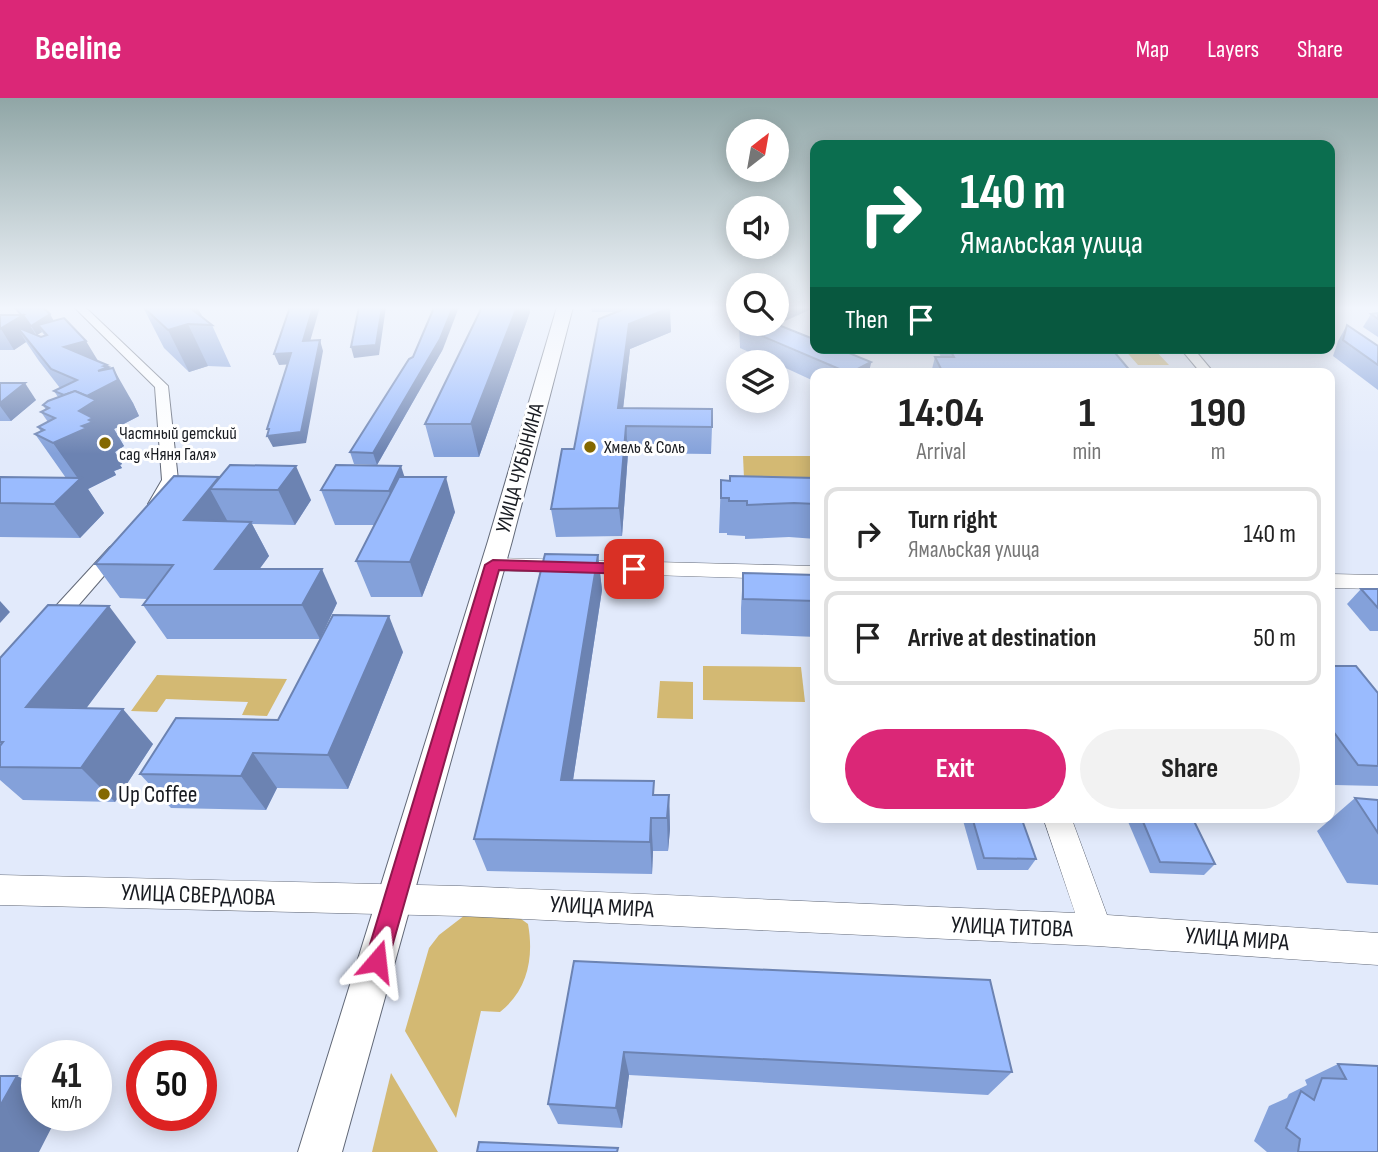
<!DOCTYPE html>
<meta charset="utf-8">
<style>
body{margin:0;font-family:"Sofia Sans Condensed",sans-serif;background:#f2f2f2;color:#222;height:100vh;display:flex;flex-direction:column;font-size:26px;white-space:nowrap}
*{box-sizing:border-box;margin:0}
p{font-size:23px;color:#767676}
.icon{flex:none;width:38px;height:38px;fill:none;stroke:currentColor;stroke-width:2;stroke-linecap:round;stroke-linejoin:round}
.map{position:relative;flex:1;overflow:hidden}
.sheet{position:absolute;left:810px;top:270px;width:525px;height:455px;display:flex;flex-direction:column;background:#fff;border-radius:14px;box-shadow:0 4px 18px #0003}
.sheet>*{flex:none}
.hud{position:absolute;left:810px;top:42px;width:525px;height:214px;border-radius:14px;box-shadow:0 4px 18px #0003;background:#0b6e4f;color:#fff;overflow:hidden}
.needle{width:46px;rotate:31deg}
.fabs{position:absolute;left:726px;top:21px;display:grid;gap:14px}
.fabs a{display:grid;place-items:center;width:63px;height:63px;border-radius:50%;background:#fff;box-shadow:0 4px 18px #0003;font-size:35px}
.speed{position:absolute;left:21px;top:942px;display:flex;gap:14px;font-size:35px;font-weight:700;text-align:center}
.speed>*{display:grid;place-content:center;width:91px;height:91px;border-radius:50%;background:#fff;box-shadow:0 4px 18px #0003;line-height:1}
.speed small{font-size:18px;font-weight:400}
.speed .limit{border:10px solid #d22;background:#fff;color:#111}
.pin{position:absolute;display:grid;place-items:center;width:60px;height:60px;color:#fff;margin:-30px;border-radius:14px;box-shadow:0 4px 10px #0006}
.me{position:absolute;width:77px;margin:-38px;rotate:17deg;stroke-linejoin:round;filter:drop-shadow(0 0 5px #0008)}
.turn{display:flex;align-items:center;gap:24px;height:147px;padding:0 35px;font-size:32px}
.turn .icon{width:91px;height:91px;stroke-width:2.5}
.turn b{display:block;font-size:49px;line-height:60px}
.then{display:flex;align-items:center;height:66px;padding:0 35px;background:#0003;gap:14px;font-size:26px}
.eta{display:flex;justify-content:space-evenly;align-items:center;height:119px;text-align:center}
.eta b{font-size:42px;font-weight:700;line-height:49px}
.action{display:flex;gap:14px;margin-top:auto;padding:14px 35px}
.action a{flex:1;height:80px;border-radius:42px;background:#db2777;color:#fff;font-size:28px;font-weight:700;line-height:80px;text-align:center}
.action a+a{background:#f2f2f2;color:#222}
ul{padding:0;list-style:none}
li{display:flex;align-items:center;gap:21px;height:94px;margin:0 14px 10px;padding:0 21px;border:4px solid #e0e0e0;border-radius:14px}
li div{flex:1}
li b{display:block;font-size:26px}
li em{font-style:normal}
header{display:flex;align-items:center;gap:42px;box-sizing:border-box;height:98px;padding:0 35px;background:#db2777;color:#fff}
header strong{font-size:33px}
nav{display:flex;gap:38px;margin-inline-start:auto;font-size:24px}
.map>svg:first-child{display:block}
.green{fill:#d3b973}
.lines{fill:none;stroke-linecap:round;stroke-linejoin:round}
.minor-casing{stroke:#616877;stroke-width:2}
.tertiary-casing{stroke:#616877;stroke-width:1}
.secondary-casing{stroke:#616877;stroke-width:2}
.minor{fill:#fff;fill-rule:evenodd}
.tertiary{fill:#fff;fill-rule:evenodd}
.secondary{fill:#fff;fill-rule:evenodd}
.wall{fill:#84a1da;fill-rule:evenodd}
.shaded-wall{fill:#6c83b2}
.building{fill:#9abbfe;stroke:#6c83b2;stroke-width:2}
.route{fill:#db2777;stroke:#8e194d;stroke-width:2}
.poi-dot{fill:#846801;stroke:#fff;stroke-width:2.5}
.labels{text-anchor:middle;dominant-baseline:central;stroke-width:6;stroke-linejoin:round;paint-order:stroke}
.far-poi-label{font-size:18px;fill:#181b21;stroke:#fff;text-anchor:start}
.street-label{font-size:21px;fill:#181b21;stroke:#fff}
.near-poi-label{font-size:24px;fill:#181b21;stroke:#fff;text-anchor:start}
.near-street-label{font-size:24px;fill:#181b21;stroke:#fff}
</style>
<header>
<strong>Beeline</strong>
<nav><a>Map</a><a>Layers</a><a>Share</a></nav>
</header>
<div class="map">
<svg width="1378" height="1054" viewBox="0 0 1378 1054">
<rect width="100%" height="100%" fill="#e2eafb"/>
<g class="green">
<path d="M1123 250H1153L1169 267H1138Z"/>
<path d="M743 358H815V381L744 380Z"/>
<path d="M703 568 801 569 805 604 703 602Z"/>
<path d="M157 577 287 581 267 618 242 617 248 604 166 601 157 614 131 613Z"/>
<path d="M660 583 693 584V621L657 620Z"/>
<path d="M465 817 517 818 528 826C534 859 528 892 500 914L481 913 456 1020 405 933 429 850 439 837Z"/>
<path d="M391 975 438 1054H372Z"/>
</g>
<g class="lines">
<g class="minor-casing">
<g id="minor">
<path d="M74 209H85L168 288 178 382 162 409H150L148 406 162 382 155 289Z"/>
<path d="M1180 250H1193L1214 275H1201Z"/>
<path d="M116 447 122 449 125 453 122 457 57 532H43L40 527 43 522 110 449Z"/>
</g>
</g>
<g class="tertiary-casing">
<g id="tertiary">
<path d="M493 460 816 468V482L486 472 483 467 486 462Z"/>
<path d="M1330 476 1378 477V491L1330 490Z"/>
<path d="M1043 719H1071L1107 817 1378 835V867L1097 848 460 818 0 807V777L460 788 1075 815Z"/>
</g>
</g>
<g class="secondary-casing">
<path id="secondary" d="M557 209H573L512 443 342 1054H298L488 443Z"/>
</g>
<use href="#minor" class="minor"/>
<use href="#tertiary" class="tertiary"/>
<use href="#secondary" class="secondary"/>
</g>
<g class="wall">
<path d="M13 209H43L53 222 98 263 107 267 133 305 139 318 114 331 124 348 115 354 122 366 120 367 122 370 114 373 116 377 88 391 104 415 80 440 0 439V379L66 380 35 336 41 334 38 329 48 324 41 314 46 312 43 307 58 299 54 293 60 290 39 263 26 244 14 252H0V217H20ZM34 234 37 237 42 234 45 238 41 239 36 237Z"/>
<path d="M143 209H197L202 218 212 227 231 269 208 268 189 274 164 250Z"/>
<path d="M478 209H529L530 214 479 359H434L425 326 481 211Z"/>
<path d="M591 209H668L671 234 630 251 623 310 712 329 711 356 628 355 622 438 556 439 551 411 574 351 616 214H592Z"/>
<path d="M816 209 777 226 871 264 869 275H816V284L777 266V264H772L740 250 739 226H777Z"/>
<path d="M1378 215V239L1363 229 1371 216Z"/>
<path d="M1347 227 1378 248V292L1333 258 1338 243Z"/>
<path d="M936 250H978L980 254H1032L1029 250H1113V252L1132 275H931L935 259H941Z"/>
<path d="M443 251 377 367 354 366 350 354Z"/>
<path d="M0 285 36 302 11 323H0Z"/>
<path d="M230 367 311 402 295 427 252 426 269 458 259 471 337 505 320 541H167L143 507 148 501 120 500 95 466 220 379Z"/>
<path d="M405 379 455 414 422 499H371L356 463 375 427H335L321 392Z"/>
<path d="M816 380V441L789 439 745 441V438L727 437V435H719L721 382Z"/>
<path d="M598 457 602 492 573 682 654 683V697H669L670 731 668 753H653L652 776 487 773 474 741Z"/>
<path d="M743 475 816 477V539L741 536V510Z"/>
<path d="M1361 491H1378V533H1370L1347 506Z"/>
<path d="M136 544 86 610 153 646 115 704 23 702 0 682V560Z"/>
<path d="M403 554 348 691 277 690 266 712 171 710 140 676 278 622Z"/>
<path d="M1330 567 1378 595V688L1335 687 1330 679Z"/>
<path d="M1355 700 1378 702V787L1347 785 1317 733Z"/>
<path d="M962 719H1021L1036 761 1028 772H977Z"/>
<path d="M1126 719H1192L1215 766 1204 777 1150 775Z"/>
<path d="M574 863 1012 974 988 997 629 977 622 1030 558 1026 548 1006Z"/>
<path d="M1338 966 1378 968V1054H1267L1254 1043 1269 1008 1287 1000 1289 996 1307 987 1305 982Z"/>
</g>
<g class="shaded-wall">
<path d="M167 209H197L202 218Z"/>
<path d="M313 209H320L307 254 303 243Z"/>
<path d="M382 209H386L379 257 354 260 351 249Z"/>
<path d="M453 209H459L443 251 377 367 373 355Z"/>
<path d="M517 209H529L530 214 479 359 471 326Z"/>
<path d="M777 209H816L756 236 777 226Z"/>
<path d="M670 210 671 234 630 251 620 337 618 310 629 226Z"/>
<path d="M50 216 55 225 38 227 42 234 37 237 31 228Z"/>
<path d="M23 217 36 237 17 229 26 244 14 252 1 231Z"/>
<path d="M188 226 208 268 189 274 168 232Z"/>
<path d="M320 242 323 253 306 345 273 349 267 338Z"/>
<path d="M86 243 103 271 104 268 107 267 116 283 113 270 133 305 139 318 114 331 124 348 115 354 122 366 120 367 122 370 114 373 116 377 88 391 104 415 80 440 54 406 79 382 53 345 79 313 85 283 64 249Z"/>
<path d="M291 255 295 266 279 267 274 256Z"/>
<path d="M871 264 869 275H852V274Z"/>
<path d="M25 285 36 302 11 323 0 308V305Z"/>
<path d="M626 328 628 355 622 438 619 410Z"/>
<path d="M296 368 311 402 295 427 278 392Z"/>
<path d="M401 368 412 402 400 427 389 393Z"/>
<path d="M219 379 210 391 228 424 184 422Z"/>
<path d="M446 379 455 414 422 499 410 464Z"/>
<path d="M251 424 269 458 235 505 215 471Z"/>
<path d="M598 457 602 492 568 715 561 682Z"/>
<path d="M322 471 337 505 320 541 302 507Z"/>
<path d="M0 503 10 514 0 525Z"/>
<path d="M109 508 136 544 61 644 26 609Z"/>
<path d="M389 518 403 554 348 691 328 657Z"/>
<path d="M123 611 153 646 115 704 81 670Z"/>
<path d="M253 655 277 690 266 712 241 678Z"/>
<path d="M669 697 670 731 668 753 667 720Z"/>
<path d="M651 720 653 753 652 776 650 744Z"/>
<path d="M624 954 629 977 622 1030 616 1010Z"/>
<path d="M17 978 37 987V1017H58L39 1054H0V1008Z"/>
</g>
<g class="building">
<path d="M15 209H43L50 216 31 228 23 217 22 218Z"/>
<path d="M143 209H189L212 227 188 226 168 232Z"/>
<path d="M290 209H313L303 243 320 242 301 334 267 338 269 331H267L291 255 274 256Z"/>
<path d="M359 209H382L376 247 351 249Z"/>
<path d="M433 209H453L440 241 373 355 350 354 409 261 413 259 433 212Z"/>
<path d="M482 209H517L471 326H425Z"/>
<path d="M629 209H667L670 210 629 226 618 310 712 311V329L626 328 619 410 551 411 562 351H574L599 221Z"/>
<path d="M1378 215V221L1371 216Z"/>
<path d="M0 217H23L0 231Z"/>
<path d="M64 220 86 243 64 249 107 267 104 268 108 269 98 273 113 270 118 282 87 298 75 293 64 297 54 293 77 282 51 271 17 229 41 239 47 237 38 227Z"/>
<path d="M741 226H776L816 242V250H837L871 264 852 274 844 273 741 229Z"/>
<path d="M1347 227 1378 248V267L1343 242Z"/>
<path d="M949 250H978L980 254H1049L1046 250H1111L1132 275H943L935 259H954Z"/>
<path d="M0 285H25L0 305Z"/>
<path d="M75 293 96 302 79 313 93 320 89 322 93 324 82 328 87 330 53 345 35 336 44 332 38 329 55 320 41 314 49 310 43 307 48 303Z"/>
<path d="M230 367 296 368 278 392 210 391Z"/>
<path d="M336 367 401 368 389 393 321 392Z"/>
<path d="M174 378 219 379 184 422 251 424 215 471H322L302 507H143L173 467 95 466Z"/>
<path d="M730 378 816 380V406L794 405 747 407V403H729V400H721V382L730 383Z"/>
<path d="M0 379 81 380 54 406 0 405Z"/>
<path d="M399 379H446L410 464 356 463Z"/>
<path d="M545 456 598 457 561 682 654 683 653 697H669L667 720H651L650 744 474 741Z"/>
<path d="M743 475 816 477V503L743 501Z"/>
<path d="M1361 491H1378V510Z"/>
<path d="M48 507 109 508 26 609 123 611 81 670 0 669V648L3 644H0V560Z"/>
<path d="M333 517 389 518 328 657 253 655 241 678 140 676 176 620 278 622Z"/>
<path d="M1330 567 1331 568H1356L1378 595V668L1358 667 1330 629Z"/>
<path d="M1355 700 1378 702V735Z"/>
<path d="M972 719H1021L1036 761 984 760Z"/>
<path d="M1141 719H1192L1215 766 1160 764Z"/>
<path d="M574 863 990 882 1012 974 624 954 616 1010 548 1006Z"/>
<path d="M1338 966 1378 968V1054H1298L1300 1041 1286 1030 1301 993 1314 1002 1322 980 1346 981Z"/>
<path d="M0 978H17L0 1008Z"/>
<path d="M479 1044 618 1050 617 1054H477Z"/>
</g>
<linearGradient id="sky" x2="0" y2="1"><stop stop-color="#90a6a6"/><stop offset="0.59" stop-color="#f2f6fd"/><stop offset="1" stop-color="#f2f6fd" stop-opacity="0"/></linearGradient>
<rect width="1378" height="356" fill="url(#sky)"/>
<path class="route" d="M493 462 634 466 641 471 634 476 499 472 388 863 385 871 377 874 369 871 365 863 485 467Z"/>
<g class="poi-dot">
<circle cx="105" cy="345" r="7"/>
<circle cx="590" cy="349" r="7"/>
<circle cx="104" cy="696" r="7"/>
</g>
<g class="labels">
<g class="far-poi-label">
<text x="119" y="335">Частный детский<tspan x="119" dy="21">сад «Няня Галя»</tspan></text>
<text x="604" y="349">Хмель &amp; Соль</text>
</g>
<g class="street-label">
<text transform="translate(520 370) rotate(-75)">УЛИЦА ЧУБЫНИНА</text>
</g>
<g class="near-poi-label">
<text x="118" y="696">Up Coffee</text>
</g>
<g class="near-street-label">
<text transform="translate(198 797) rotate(2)">УЛИЦА СВЕРДЛОВА</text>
<text transform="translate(602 809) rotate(3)">УЛИЦА МИРА</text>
<text transform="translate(1012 829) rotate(2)">УЛИЦА ТИТОВА</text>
<text transform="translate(1237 841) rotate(4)">УЛИЦА МИРА</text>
</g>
</g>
</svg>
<div class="fabs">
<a><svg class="needle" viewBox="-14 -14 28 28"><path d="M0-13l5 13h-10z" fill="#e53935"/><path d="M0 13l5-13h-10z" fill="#767676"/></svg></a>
<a><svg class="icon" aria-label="sound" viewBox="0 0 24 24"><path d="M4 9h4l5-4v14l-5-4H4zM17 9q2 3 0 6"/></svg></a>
<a><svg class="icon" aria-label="search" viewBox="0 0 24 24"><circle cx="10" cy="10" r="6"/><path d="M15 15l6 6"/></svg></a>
<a><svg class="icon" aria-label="layers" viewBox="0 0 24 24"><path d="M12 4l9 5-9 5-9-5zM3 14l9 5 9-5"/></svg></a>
</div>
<div class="speed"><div>41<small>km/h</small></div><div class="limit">50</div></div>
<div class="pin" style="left:634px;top:471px;background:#d93025"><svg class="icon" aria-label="arrive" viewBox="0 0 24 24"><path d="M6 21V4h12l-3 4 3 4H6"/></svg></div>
<svg class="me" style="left:377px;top:863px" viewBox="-20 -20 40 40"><path d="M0-17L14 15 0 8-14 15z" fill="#db2777" stroke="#fff" stroke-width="4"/></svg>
<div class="hud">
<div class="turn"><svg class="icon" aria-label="right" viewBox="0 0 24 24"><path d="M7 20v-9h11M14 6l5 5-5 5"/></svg><div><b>140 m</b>Ямальская улица</div></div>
<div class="then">Then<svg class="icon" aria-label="arrive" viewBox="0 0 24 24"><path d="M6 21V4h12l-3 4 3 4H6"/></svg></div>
</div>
<section class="sheet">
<div class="eta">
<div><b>14:04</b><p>Arrival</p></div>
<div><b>1</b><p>min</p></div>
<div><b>190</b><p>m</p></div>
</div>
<ul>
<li><svg class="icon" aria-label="right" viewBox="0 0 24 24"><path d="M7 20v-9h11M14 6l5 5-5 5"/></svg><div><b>Turn right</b><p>Ямальская улица</p></div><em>140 m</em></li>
<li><svg class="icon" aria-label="arrive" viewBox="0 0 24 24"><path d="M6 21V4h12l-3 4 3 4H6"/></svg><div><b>Arrive at destination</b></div><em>50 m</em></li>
</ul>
<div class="action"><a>Exit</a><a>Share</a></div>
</section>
</div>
